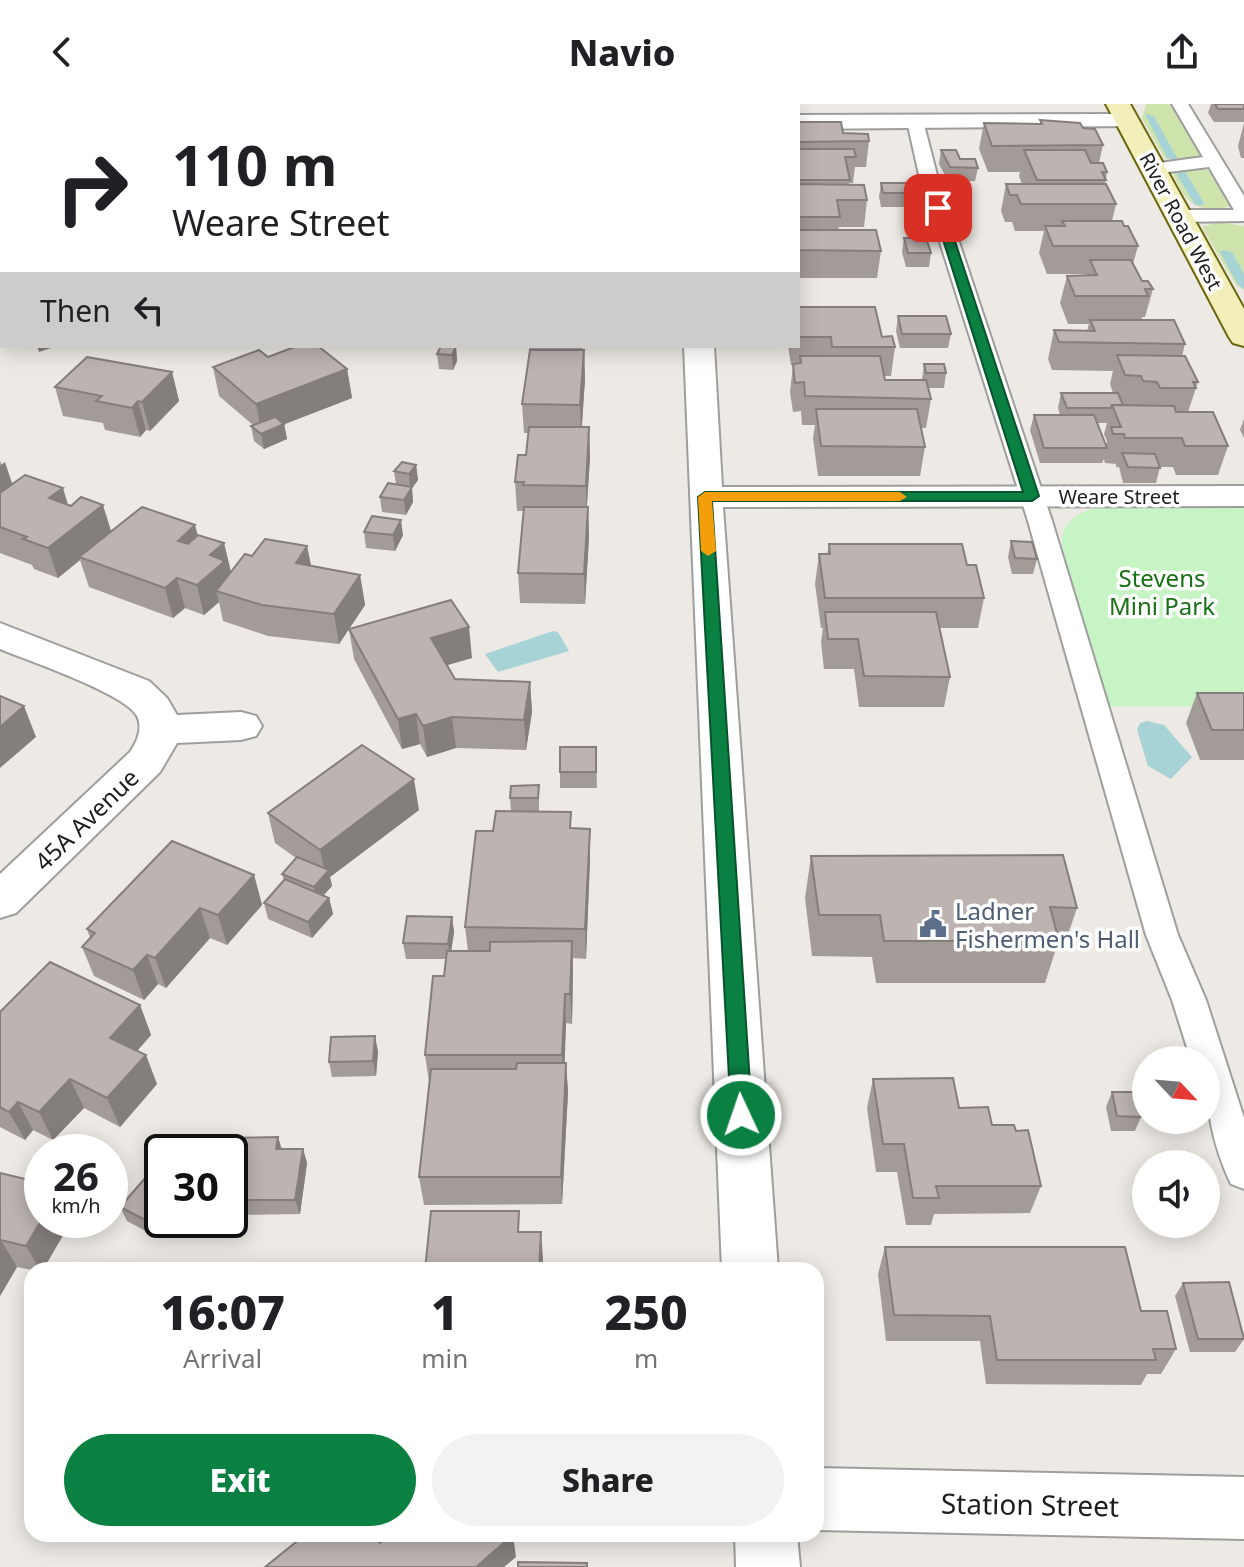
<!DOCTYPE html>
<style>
body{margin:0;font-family:"Noto Sans",sans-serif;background:#f2f2f2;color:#202124;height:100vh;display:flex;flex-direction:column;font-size:30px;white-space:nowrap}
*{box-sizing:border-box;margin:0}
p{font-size:26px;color:#757577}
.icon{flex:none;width:44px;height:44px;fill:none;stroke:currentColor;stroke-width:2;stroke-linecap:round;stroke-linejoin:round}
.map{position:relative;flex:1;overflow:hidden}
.drawer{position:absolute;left:24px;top:1158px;width:800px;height:280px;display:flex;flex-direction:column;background:#fff;border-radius:24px;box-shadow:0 4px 20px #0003}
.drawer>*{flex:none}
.hud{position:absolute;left:0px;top:0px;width:800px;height:244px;box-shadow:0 4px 20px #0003;background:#fff;color:#202124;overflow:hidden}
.needle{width:52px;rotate:116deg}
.controls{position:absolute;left:1132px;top:942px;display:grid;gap:16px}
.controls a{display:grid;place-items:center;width:88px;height:88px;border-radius:50%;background:#fff;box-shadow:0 4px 20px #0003;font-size:40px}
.speed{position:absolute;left:24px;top:1030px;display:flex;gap:16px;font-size:40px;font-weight:700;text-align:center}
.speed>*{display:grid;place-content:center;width:104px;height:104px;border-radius:50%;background:#fff;box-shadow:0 4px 20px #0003;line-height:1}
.speed small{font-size:20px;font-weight:400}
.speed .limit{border:4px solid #111;border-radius:12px;background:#fff;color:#111}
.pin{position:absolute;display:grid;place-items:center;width:68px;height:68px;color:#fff;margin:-34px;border-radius:16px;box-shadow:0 4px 12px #0006}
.me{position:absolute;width:88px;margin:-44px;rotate:357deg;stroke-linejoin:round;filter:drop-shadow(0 0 6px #0008)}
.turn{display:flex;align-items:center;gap:28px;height:168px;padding:0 40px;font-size:36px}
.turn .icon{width:104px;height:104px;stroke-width:2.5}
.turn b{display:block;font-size:56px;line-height:68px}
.then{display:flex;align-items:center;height:76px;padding:0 40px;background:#0003;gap:16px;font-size:30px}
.eta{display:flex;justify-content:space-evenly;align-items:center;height:136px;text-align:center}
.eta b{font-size:48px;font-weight:800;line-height:56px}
.button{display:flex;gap:16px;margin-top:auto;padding:16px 40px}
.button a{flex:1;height:92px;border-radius:48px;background:#0b8043;color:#fff;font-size:32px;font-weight:800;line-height:92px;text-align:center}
.button a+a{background:#f2f2f2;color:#202124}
header{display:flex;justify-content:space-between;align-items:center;height:104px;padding:0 40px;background:#fff;font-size:36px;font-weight:800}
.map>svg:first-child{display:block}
.grass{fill:#cfe3ad}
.park{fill:#c6f4c4}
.water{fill:#a7d3d7}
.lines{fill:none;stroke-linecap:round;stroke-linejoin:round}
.stream{fill:#a7d3d7;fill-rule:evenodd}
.lane-casing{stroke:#9e9e9e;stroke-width:4}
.street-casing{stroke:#9e9e9e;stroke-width:4}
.secondary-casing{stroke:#6a680e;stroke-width:4}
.lane{fill:#fff;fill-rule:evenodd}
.street{fill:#fff;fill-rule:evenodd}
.secondary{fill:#f3efbb;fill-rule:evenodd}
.wall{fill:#a39b98;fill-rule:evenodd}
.shaded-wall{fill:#847e7c}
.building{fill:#bdb4b1;stroke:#847e7c;stroke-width:2}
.route{fill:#0b8043;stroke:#07532c;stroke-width:2}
.slow{fill:#f59e0b}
.labels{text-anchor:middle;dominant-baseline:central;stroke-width:7;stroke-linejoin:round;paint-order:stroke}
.far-street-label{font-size:20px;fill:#1d1d1d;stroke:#fff}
.park-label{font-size:24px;fill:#197115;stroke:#fff}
.street-label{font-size:24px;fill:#1d1d1d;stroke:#fff}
.service-label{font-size:24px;fill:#4e5e75;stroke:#fff;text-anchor:start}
.near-street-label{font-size:28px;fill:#1d1d1d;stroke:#fff}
</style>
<header><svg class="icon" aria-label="back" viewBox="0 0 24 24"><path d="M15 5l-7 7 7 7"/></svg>Navio<svg class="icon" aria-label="share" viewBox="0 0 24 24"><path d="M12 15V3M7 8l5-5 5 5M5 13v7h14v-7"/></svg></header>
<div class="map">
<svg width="1244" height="1463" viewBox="0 0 1244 1463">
<rect width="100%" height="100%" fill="#ede9e4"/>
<g class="grass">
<path d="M1146 0H1173L1200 51 1192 55H1165L1142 15Z"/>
<path d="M1198 63 1213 68 1231 102C1196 110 1186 100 1173 69Z"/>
<path d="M1219 118 1244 122V186L1236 181 1202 123Z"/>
</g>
<path class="park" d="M1244 402V603L1109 602 1062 443C1059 419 1079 407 1100 403Z"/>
<g class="water">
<path d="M553 527 558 528 569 547 498 568 485 550Z"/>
<path d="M1147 617 1164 621 1192 653 1171 675 1148 662 1137 626 1140 619Z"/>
</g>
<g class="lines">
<g class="stream">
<path d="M171 0H187L170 2Z"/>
<path d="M1145 10 1154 12 1177 54 1176 56 1167 54Z"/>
<rect x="0" y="49" width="2" height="6"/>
<path d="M1177 67H1185L1204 99 1203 101H1195L1176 69Z"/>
<path d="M1222 146 1232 148 1244 170V185L1238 181 1220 148Z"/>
</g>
<g class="lane-casing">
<g id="lane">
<path d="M1172 0H1188L1244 92V117L1178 118 1169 112 1178 106H1234L1209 63 1152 70 1143 65 1152 60 1203 53Z"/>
<path d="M915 12 923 17 938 75 1052 417 1178 831 1206 896 1244 1014V1085L1231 1080C1211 1038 1206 1002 1206 956H1191L1172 896 1146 831 1028 417 920 75 907 17Z"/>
</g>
</g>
<g class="street-casing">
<g id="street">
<path d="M470 0H500L469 2Z"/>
<path d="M642 0H671L672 2H643Z"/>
<path d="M1127 10 1136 12 1139 17 1136 22 798 25V11Z"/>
<path d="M0 145H2L0 163Z"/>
<path d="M684 242H714L722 383 1244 382V402L723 403 778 1166H722Z"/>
<path d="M0 519 149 577 167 594 177 611 241 608 256 612 262 622 256 632 241 636 177 639 160 668 16 809 0 814V770L130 648C137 638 143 624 137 612 126 590 27 556 0 545Z"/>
<path d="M816 1364 1244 1373V1435L816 1426Z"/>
<path d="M735 1430H797L800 1463H736Z"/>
</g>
</g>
<g class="secondary-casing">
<path id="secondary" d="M1106 0H1130L1244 205V242L1233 239 1229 233Z"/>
</g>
<use href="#lane" class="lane"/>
<use href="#street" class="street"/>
<use href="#secondary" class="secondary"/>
</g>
<g class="wall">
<path d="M310 0H373L366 2H313Z"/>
<path d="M1211 0H1244V18H1214L1208 9Z"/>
<path d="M1040 16 1083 24 1103 41 1099 59 1107 68 1105 80 1116 100 1112 117 1124 122 1138 142 1133 160 1142 177 1153 185 1145 213H1142V216L1185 240 1182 252 1198 278 1188 308 1228 342 1218 371H1176L1173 363H1160L1156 379H1123L1119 363H1116V360L1105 359 1104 355 1102 359H1040L1030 326 1034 311H1060L1058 304 1061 289H1113L1110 280 1113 267 1052 266 1048 255 1054 226 1087 227 1089 220H1068L1060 199 1067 172 1086 171V170H1047L1039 149 1044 127H1015L1012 118H1005L1001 107 1006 80H1022L1019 72 1020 68H988L979 45 984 19 1040 20ZM1097 319H1107L1104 330 1107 337 1106 342Z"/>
<path d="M798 18 869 37 866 63H855L853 79H849V81L867 96 864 123H839L838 126 881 147 877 174H798Z"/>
<path d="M1244 19V54H1241L1238 42Z"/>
<path d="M941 46 978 64 975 77H948L939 60Z"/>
<path d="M881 79 922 89 920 103H881L879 93Z"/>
<path d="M904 134 931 149 929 163H906L902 148Z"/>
<path d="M2 170V228L0 222V171Z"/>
<path d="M798 203 882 233 895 243 891 272H884L885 276H922L924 260 946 269 944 284H928L931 295 926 324H921L925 343 920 372H818L813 334 815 321H802L801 307 793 308 790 288 793 261H791L788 242H798Z"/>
<path d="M898 212 951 230 948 244H900L896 227Z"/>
<path d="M456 242 457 257 453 266 439 265 437 250Z"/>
<path d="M529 242H583L582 246H584L585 275 582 323H589L590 353 587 403H588L589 433 585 500 520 499 518 469 524 407H517L515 378 526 351 529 329H524L522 300 529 249Z"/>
<path d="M268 253 347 265 352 294 284 320 287 335 264 345 254 337 251 322 253 321 219 292 213 263Z"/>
<path d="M172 268 179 297 150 327 146 326 140 333 105 326 103 319 63 312 55 283Z"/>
<path d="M1244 315V334L1240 326Z"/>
<path d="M0 357 12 380 68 400 111 428 198 431 224 439 231 468 252 452 307 442 311 462 360 471 365 501 349 525 472 554 446 561 455 575 530 578 532 608 526 646 456 644 427 653 420 640 402 645 354 555 349 525 339 540 268 532 223 517 219 498 204 511 185 504 173 514 89 483 80 456 58 474 34 465 32 461 0 449Z"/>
<path d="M416 361 418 376 412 384 413 398 406 411 382 408 380 393 396 380 394 367Z"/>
<path d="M364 428 403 431 395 447 366 444Z"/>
<path d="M1011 437 1037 455 1033 470H1012L1008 453Z"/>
<path d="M829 440 967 461 984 494 978 524H939L950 573 944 603H859L854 565H824L821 538 823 524H821L815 480 819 450H827Z"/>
<path d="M1197 589H1244V656H1200L1186 619Z"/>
<path d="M596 643 597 684H560V668Z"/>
<path d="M539 681V707L571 708V724L590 755 586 855 573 854 572 920 566 919 564 959H566L568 988 562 1100 424 1101 419 1073 429 978 425 951 444 872 446 855H406L403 839 452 813 454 828 451 847H468L465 823 493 727 511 707 510 694Z"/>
<path d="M419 706 330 773 332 782 323 792 329 794 333 810 312 834 268 815 264 799 284 777 282 770 296 754 275 739 268 709Z"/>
<path d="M811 752 1077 804 1063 845H1056L1045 879H876L872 853 812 852 805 794Z"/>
<path d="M254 771 262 801 227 841 210 834 166 884 158 880 144 896 94 872 82 843 90 834 87 825Z"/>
<path d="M140 901 151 931 137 947 157 980 120 1023 84 1004 53 1036 33 1026 25 1036 0 1023V908Z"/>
<path d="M378 947 376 972 332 973 329 958Z"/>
<path d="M873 975 959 1004 992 1021 1016 1027 1041 1082 1030 1109 934 1110 931 1121H906L897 1068H876L867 1004Z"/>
<path d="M1112 988 1141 1013 1135 1027H1111L1106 1003Z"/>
<path d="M278 1033 282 1045H303L307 1059 300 1110 230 1111V1048Z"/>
<path d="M0 1069 43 1166H32L17 1163 0 1192Z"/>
<path d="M146 1073 157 1133 127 1117 120 1103Z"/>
<path d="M885 1143 1141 1207 1176 1245 1161 1270H1147L1141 1281 986 1280 980 1237H886L878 1170Z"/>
<path d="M1183 1179 1244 1235 1235 1248H1190L1175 1192Z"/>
</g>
<g class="shaded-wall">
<path d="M278 0H303L300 2H271Z"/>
<path d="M329 0H373L366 2H330Z"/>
<path d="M0 92 2 98V111H0Z"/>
<path d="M37 242H57L39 248Z"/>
<path d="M456 242 457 257 453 266 452 251Z"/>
<path d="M584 246 585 275 581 330 580 301Z"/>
<path d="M347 265 352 294 262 329 256 300Z"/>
<path d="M172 268 179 297 150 327 142 298Z"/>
<path d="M138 297 146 326 140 333 132 304Z"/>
<path d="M284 320 287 335 264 345 261 330Z"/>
<path d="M589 323 590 353 586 411V382Z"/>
<path d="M5 358 15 388 0 399V362Z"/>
<path d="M416 361 418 376 412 384 413 398 406 411 404 396 410 385 409 370Z"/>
<path d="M63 384 72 414 49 394Z"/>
<path d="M103 401 112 430 79 453 80 456 58 474 48 444Z"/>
<path d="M588 403 589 433 585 500 584 470Z"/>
<path d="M401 416 403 431 395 447 393 431Z"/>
<path d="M195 421 203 451 178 437Z"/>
<path d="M224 439 231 469 216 487 219 498 204 511 197 481 210 451Z"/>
<path d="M307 442 313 472 296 459Z"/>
<path d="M360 471 365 501 339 540 334 510Z"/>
<path d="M177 474 185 504 173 514 165 484Z"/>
<path d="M469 523 472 554 434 565 431 534Z"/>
<path d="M530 578 532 608 526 646 524 616Z"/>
<path d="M24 602 36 633 0 664V623Z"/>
<path d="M416 610 420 640 402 645 398 615Z"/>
<path d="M452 613 456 644 427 653 423 622Z"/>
<path d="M414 675 419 706 330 773 332 782 317 798 314 783 325 770 320 746Z"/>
<path d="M590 725V755L586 855 585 825Z"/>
<path d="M254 771 262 801 227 841 218 811Z"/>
<path d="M329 794 333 810 312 834 308 818Z"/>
<path d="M200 804 210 834 166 884 155 854Z"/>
<path d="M452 813 454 828 450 855 448 840Z"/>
<path d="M572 837 573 867 572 920 570 890Z"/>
<path d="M147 851 158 880 144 896 133 866Z"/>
<path d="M565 890 566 919 564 980 562 951Z"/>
<path d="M140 901 151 931 123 963 110 934Z"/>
<path d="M375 932 378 947 376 972 373 957Z"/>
<path d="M146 951 157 980 120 1023 107 994Z"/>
<path d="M566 959 568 988 562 1100 561 1073Z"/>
<path d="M70 975 84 1004 53 1036 39 1008Z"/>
<path d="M18 998 33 1026 25 1036 9 1008Z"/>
<path d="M278 1033 282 1048 276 1045Z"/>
<path d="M303 1045 307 1059 300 1110 295 1096Z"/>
<path d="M162 1105V1116H171L157 1133 151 1119Z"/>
<path d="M42 1116H72L43 1166H40L26 1142Z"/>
<path d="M541 1128 543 1155V1166H539Z"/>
<path d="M1 1136 17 1163 0 1192V1137Z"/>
<path d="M513 1431 516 1453 504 1463H476Z"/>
</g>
<g class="building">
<path d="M211 0H278L271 2H207Z"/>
<path d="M1215 0H1244V5H1218Z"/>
<path d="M1040 16 1080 19 1083 24 1095 25 1103 41 992 42 984 19 1042 20Z"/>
<path d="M798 18H841L843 29 868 30 869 37 798 38Z"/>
<path d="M798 45H854L856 53H845L850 76H798Z"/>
<path d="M941 46H956L960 55H975L978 64 950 63Z"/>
<path d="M1024 46H1085L1091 59H1103L1107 68H1102L1106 76H1037Z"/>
<path d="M881 79H920L922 89H883Z"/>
<path d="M798 80 864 81 867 96H837L840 113H798Z"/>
<path d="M1006 80H1106L1116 100H1021L1017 91H1010Z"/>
<path d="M1062 117H1122L1124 122H1128L1138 142H1053L1045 122H1065Z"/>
<path d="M798 126H876L881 147 798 146Z"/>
<path d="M904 134H926L931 149H908Z"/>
<path d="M1090 156H1131L1142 177H1148L1153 185H1145L1148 192H1075L1067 172 1097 171Z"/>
<path d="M2 170V196L0 197V171Z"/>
<path d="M798 203H875L882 233 892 232 895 243H832L831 233H798Z"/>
<path d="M898 212H946L951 230H902Z"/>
<path d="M1090 216H1174L1185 240 1059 238 1054 226 1095 227Z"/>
<path d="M297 242H318L347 265 256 300 213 263 259 246 268 253Z"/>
<path d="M441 242H456L452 251 437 250Z"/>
<path d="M530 246H584L580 301 522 300Z"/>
<path d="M1117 251 1185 252 1198 278H1193L1196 284H1160L1157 278 1143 277 1141 272 1125 271Z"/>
<path d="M800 252H880L885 276H926L931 295 805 292 804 278 795 279 793 260 801 259Z"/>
<path d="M87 253 172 268 142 298 138 297 132 304 96 297 102 292 55 283Z"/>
<path d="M924 260H944L946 269H926Z"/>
<path d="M1061 289H1118L1123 301H1112L1111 304H1067Z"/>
<path d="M1112 301 1174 302 1176 308H1213L1228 342H1185L1182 334H1125L1124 330H1113L1111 323H1121Z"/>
<path d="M816 305H917L925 343 821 342Z"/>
<path d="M1034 311H1094L1107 344H1044Z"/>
<path d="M275 313 284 320 261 330 251 322Z"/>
<path d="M529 323H589L586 382 523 381 524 378H515L518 351H526Z"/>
<path d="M1122 349 1155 350 1160 364 1128 363Z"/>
<path d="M402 358 416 361 409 370 394 367Z"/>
<path d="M25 371 63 384 49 394 71 402 81 393 103 401 48 444 23 435 27 433 0 423V389Z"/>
<path d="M388 379 412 383 404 396 380 393Z"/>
<path d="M142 403 195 421 178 437 188 440 198 431 224 439 210 451 225 457 197 481 177 474 165 484 79 453Z"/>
<path d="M524 403H588L584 470 518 469Z"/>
<path d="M372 412 401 416 393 431 364 428Z"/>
<path d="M265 435 307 442 296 459 360 471 334 510 262 501 216 487 245 450 252 452Z"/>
<path d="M1011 437 1032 438 1037 455 1015 454Z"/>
<path d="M829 440H962L967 461H976L984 494H825L819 450H830Z"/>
<path d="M451 496 469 523 431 534 455 575 530 578 524 616 452 613 423 622 416 610 398 615 349 525Z"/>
<path d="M825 508H936L950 573 864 572 858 535H828Z"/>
<path d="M1197 589H1244V626H1212Z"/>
<path d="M0 592 24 602 0 623Z"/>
<path d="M362 641 414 675 320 746 268 709Z"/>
<rect x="560" y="643" width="36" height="25"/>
<path d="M539 681 538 694H510L511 682Z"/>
<path d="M496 707 571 708 570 724 590 725 585 825 465 823 476 727H493Z"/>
<path d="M172 737 254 771 218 811 200 804 155 854 147 851 133 866 82 843 95 829 87 825Z"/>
<path d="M1063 751 1077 804 1050 803 1059 837H884L880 811H819L811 752Z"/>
<path d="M297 753 329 766 314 783 282 770Z"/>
<path d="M285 775 329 794 308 818 264 799Z"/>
<path d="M407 812 452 813 448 840 403 839Z"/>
<path d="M572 837 570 890H565L562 951H425L433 872H444L447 847H490V838Z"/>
<path d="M50 858 140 901 110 934 146 951 107 994 70 975 39 1008 18 998 9 1008 0 1003V908Z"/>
<path d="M375 932 373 957 329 958 331 933Z"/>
<path d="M517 959H566L561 1073H419L431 965H516Z"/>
<path d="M953 974 959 1004 988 1003 992 1021H1014L1016 1027 1028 1026 1041 1082H936L939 1094H913L904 1040H883L873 975Z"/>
<path d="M1112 988H1135L1141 1013 1117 1012Z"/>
<path d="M278 1033 276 1045H303L295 1096H230V1048H219L222 1034Z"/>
<path d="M0 1069 42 1079V1115L26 1142 1 1136 0 1137Z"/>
<path d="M146 1073 162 1081V1105L151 1119 120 1103Z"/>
<path d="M431 1107H519L518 1128H541L539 1166H541H425Z"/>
<path d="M885 1143H1125L1141 1207H1167L1176 1245H1153L1156 1256H997L990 1212 894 1211Z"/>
<path d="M1229 1178 1244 1235H1198L1183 1179Z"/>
<path d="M306 1430H373L380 1439 391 1430H512L513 1431 476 1463H265Z"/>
<path d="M518 1458 587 1459V1463H518Z"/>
</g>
<path class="route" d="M938 100 944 104 1039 392 1032 397H712L752 1011 749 1018 741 1021 734 1018 731 1011 698 393 705 388H1023L933 104Z"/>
<path class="slow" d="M705 388H900L907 393 900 397H712L716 447 708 452 701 447 698 393Z"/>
<defs>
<g id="civic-bare" transform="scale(2.16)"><path d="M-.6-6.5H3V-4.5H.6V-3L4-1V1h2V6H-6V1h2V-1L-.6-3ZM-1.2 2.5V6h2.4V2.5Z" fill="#5c6f8a" stroke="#fff" stroke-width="2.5" paint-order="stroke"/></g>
</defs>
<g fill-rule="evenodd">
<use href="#civic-bare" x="933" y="820"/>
</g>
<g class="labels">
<g class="far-street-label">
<text transform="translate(1181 117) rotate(62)">River Road West</text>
<text x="1119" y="392">Weare Street</text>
</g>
<g class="park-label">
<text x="1162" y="473">Stevens<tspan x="1162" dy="28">Mini Park</tspan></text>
</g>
<g class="street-label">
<text transform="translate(86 715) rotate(-44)">45A Avenue</text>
</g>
<g class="service-label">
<text x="955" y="806">Ladner<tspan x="955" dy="28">Fishermen's Hall</tspan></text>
</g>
<g class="near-street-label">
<text transform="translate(1030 1400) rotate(1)">Station Street</text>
</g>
</g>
</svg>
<div class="controls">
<a><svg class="needle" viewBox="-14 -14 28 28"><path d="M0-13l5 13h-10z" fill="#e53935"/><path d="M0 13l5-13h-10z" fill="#757577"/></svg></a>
<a><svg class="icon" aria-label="sound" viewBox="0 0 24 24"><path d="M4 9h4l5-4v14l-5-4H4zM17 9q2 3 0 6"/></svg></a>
</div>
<div class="speed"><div>26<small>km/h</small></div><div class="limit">30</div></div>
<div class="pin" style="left:938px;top:104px;background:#d93025"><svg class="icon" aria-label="arrive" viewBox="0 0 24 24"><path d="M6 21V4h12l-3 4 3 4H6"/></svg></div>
<svg class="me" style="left:741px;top:1011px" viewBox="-20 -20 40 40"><circle r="17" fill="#0b8043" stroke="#fff" stroke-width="3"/><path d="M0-11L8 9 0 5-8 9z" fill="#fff"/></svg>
<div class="hud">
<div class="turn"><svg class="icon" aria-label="right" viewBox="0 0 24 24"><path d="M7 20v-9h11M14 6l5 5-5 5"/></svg><div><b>110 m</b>Weare Street</div></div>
<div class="then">Then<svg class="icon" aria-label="left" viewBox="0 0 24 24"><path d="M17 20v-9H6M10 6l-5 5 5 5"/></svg></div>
</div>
<section class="drawer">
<div class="eta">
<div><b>16:07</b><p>Arrival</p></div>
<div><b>1</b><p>min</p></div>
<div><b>250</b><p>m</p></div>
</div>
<div class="button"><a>Exit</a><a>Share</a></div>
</section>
</div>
